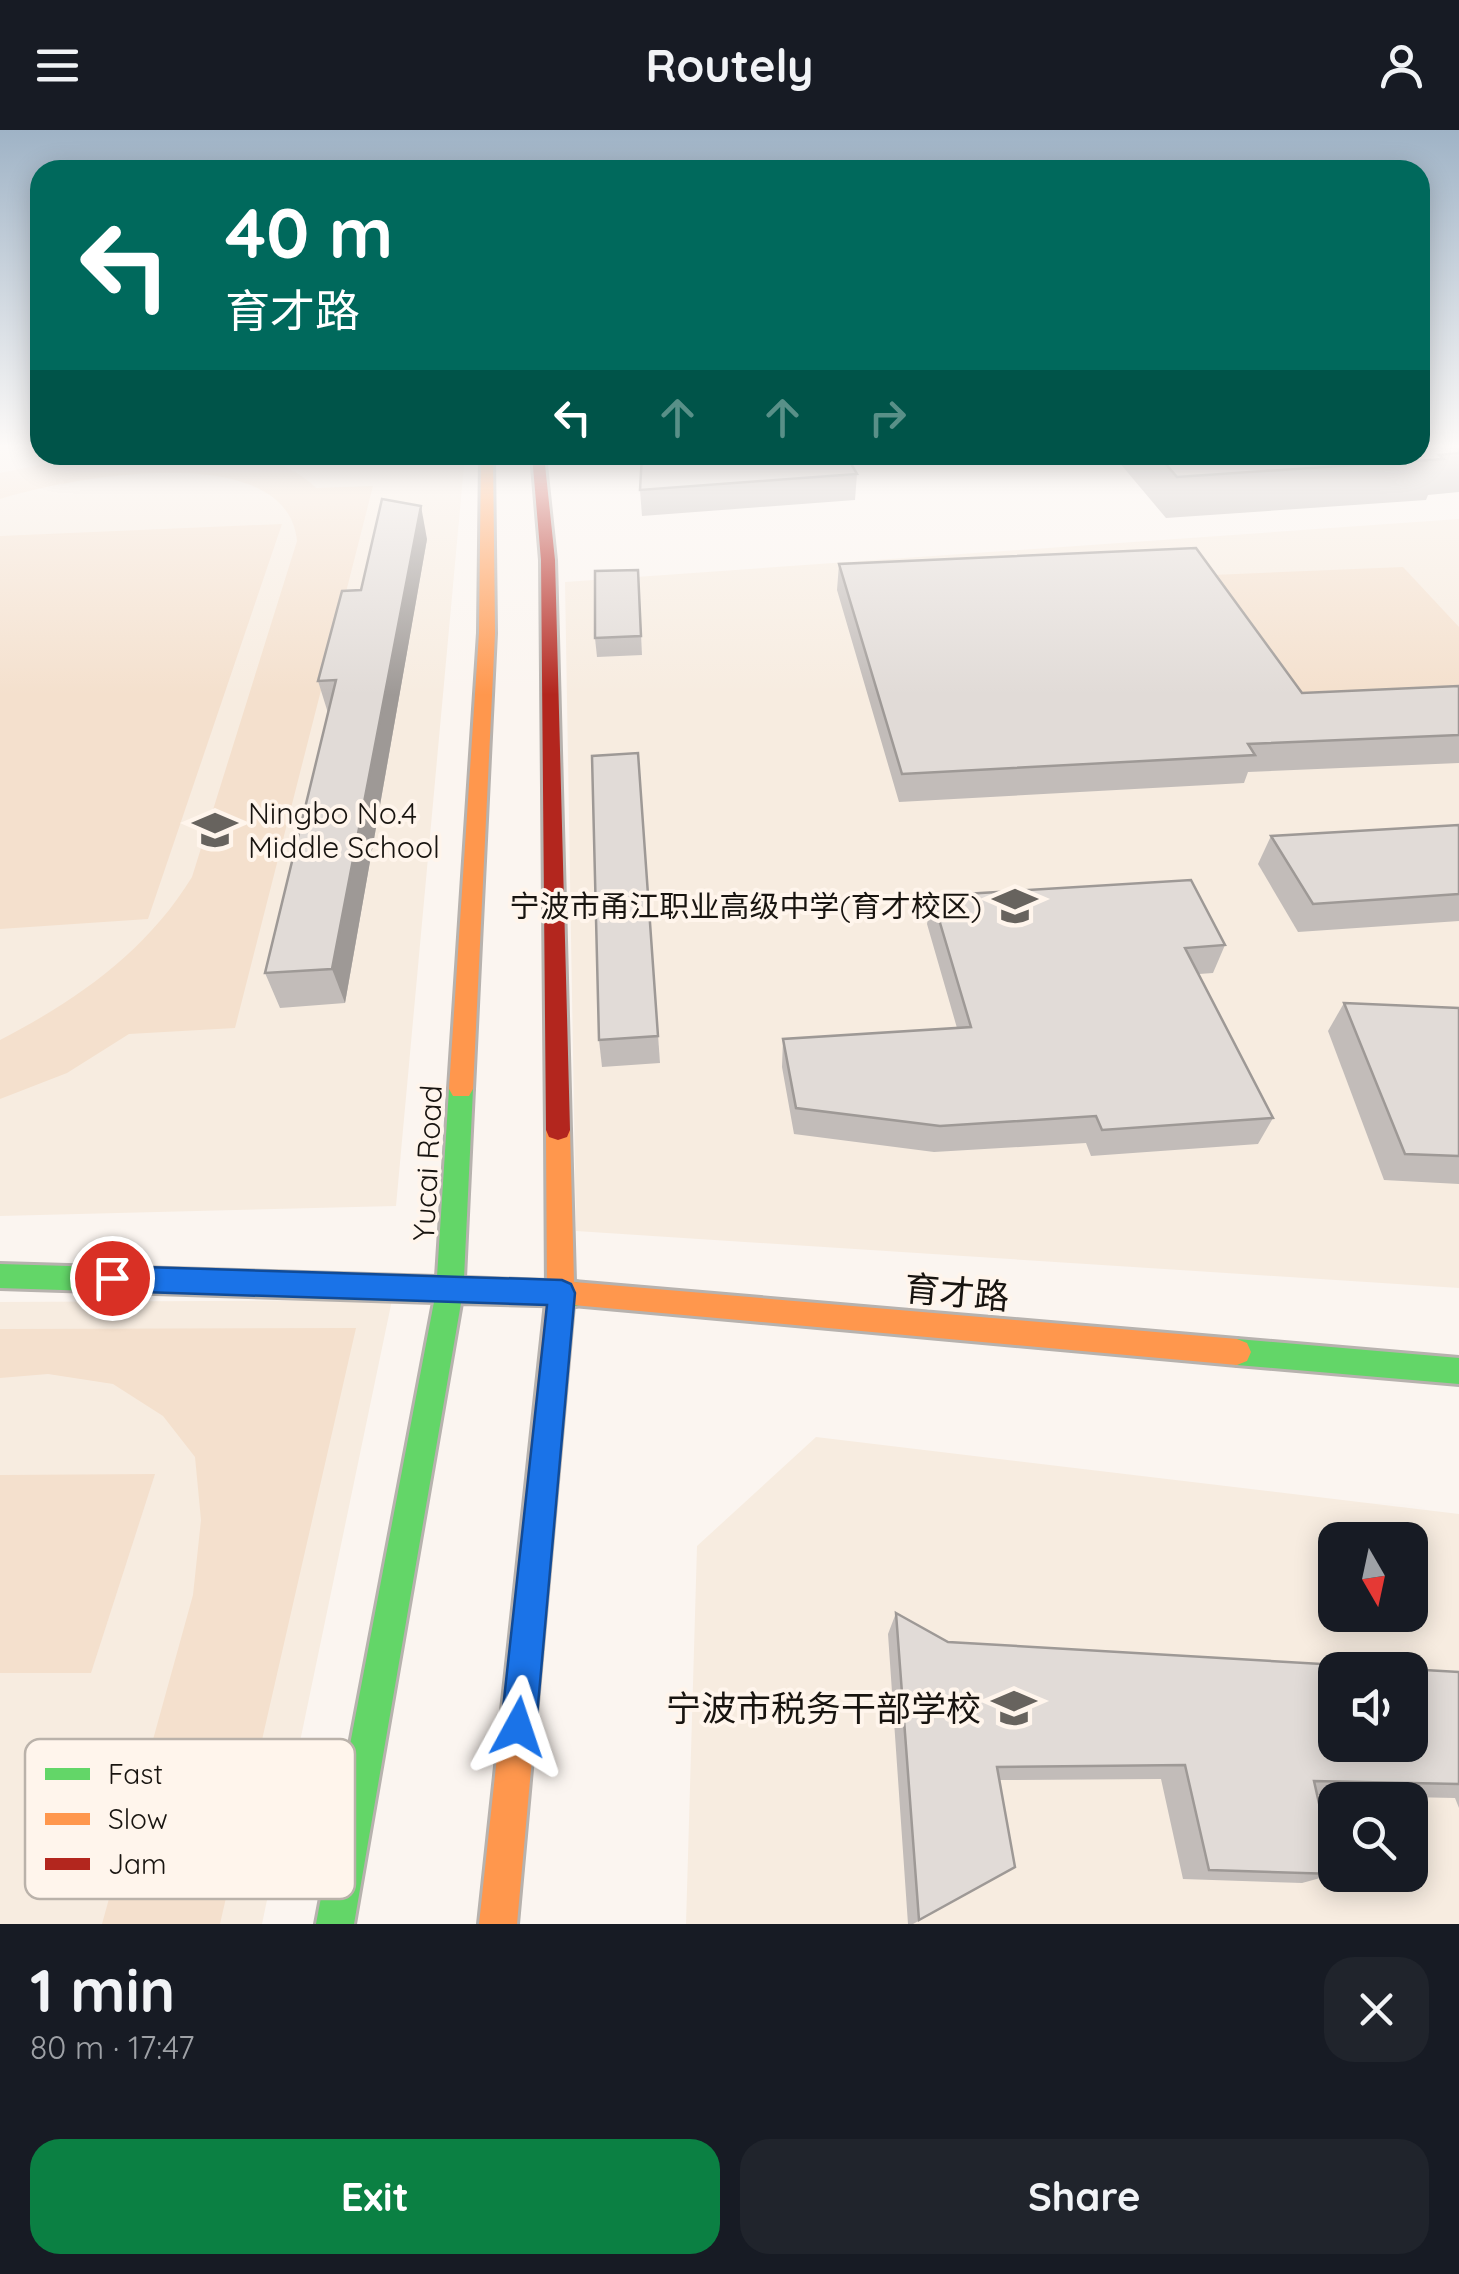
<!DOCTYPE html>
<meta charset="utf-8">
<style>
body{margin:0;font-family:Quicksand,"Noto Sans SC",sans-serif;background:#20242c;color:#f1f3f6;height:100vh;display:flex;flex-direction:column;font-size:38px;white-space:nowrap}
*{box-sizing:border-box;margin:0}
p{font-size:32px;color:#9ea1a6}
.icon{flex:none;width:55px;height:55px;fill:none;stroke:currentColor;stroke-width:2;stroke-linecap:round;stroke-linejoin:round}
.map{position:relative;height:1794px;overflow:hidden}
.drawer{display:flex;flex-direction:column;background:#171b24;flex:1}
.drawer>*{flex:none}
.hud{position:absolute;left:30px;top:30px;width:1400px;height:305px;border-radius:30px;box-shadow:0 5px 25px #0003;background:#00695c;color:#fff;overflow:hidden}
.needle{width:65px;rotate:171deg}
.tools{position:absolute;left:1318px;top:1392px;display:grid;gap:20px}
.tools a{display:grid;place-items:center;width:110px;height:110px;border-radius:20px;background:#171b24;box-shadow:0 5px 25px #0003;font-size:50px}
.pin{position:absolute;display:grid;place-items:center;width:85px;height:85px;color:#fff;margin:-42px;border:5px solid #fff;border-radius:50%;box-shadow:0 2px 10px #0007}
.me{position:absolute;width:110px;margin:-55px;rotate:5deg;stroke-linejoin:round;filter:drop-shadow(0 0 8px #0008)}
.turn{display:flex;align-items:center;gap:35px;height:210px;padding:0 30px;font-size:45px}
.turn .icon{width:130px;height:130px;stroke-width:2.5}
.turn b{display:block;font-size:70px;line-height:85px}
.lanes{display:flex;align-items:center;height:95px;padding:0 30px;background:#0003;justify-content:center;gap:50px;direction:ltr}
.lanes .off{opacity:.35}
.round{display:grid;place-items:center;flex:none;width:105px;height:105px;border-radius:30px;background:#20242c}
.headline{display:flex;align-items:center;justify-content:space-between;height:170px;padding:0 30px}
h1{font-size:60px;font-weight:800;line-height:75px}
.cta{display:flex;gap:20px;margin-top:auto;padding:20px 30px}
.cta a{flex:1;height:115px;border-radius:30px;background:#0b8043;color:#fff;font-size:40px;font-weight:800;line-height:115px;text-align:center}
.cta a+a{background:#20242c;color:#f1f3f6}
header{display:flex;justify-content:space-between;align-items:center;height:130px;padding:0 30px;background:#171b24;font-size:45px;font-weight:800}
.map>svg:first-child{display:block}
.built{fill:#f7ece0;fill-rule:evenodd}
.green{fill:#f4e0cd}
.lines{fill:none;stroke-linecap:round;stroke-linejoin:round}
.fast-casing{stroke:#b7b2ae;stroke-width:6}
.slow-casing{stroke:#b7b2ae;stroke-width:6}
.jam-casing{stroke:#b7b2ae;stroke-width:6}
.fast{fill:#63d668;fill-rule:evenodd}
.slow{fill:#ff974d;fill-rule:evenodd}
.jam{fill:#b3261e;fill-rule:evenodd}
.wall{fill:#c2bcb9}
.shaded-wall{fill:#9e9996}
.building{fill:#e1dbd7;stroke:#9e9996;stroke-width:2.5;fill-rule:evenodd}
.route{fill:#1a73e8;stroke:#114b97;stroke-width:2.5}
.labels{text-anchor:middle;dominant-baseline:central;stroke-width:8;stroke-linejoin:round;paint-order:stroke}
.poi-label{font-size:30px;fill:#181410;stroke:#fff5ec;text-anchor:start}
.street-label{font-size:30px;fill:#181410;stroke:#fff5ec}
.near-street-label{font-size:35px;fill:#181410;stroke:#fff5ec}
.near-poi-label{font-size:35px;fill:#181410;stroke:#fff5ec;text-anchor:end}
.key{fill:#fff5ec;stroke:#bab2aa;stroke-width:2.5}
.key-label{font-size:28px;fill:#181410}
</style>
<header><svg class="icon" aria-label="menu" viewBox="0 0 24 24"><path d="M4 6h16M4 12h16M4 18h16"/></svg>Routely<svg class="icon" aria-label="person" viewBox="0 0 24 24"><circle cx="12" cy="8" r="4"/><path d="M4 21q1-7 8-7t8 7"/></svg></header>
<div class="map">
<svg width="1459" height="1794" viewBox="0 0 1459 1794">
<rect width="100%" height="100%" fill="#fbf5f0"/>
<g class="built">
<path d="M0 314H40V325H465L396 1076 0 1086Z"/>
<path d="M1459 389V1158L576 1101 565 452Z"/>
<path d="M392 1170 262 1794H0V1172Z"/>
<path d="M816 1307 1459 1384V1794H686L697 1416ZM1335 1410H1410V1485H1335ZM1335 1540H1410V1615H1335ZM1335 1670H1410V1745H1335Z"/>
</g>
<g class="green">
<path d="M91 325C156 325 268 307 316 358L373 356 235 898 129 904 67 943 0 969V910C77 870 146 822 192 747L297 411C287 306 66 348 0 369V343Z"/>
<path d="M282 394 148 789 0 799V406Z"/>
<path d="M1403 437 1459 497V569L1303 576 1212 445Z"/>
<path d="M356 1198 220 1794H102L193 1465 201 1390 195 1327 163 1286 113 1254 48 1244 0 1248V1199Z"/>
<path d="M155 1344 91 1543H0V1345Z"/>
</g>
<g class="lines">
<g class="fast-casing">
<g id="fast">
<path d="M461 950 469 952 473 959 464 1148 576 1152 586 1155 590 1164 586 1173 576 1176 461 1173 354 1794H316L434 1172 0 1158V1134L437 1147 449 959 453 952Z"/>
<path d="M1237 1209 1459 1228V1254L1237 1235 1227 1231 1223 1222 1227 1213Z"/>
</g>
</g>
<g class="slow-casing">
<g id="slow">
<path d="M481 325H493L495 503 473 959 469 966H453L449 959 479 503Z"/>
<path d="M558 990 567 993 570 1000 574 1152 1237 1209 1247 1213 1251 1222 1247 1231 1237 1235 573 1175 517 1794H479L547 1163 546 1000 549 993Z"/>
</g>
</g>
<g class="jam-casing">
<path id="jam" d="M532 325H544L555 430 570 1000 567 1007 558 1010 549 1007 546 1000 541 430Z"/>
</g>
<use href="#fast" class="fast"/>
<use href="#slow" class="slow"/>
<use href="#jam" class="jam"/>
</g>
<g class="wall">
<path d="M1459 314V362L1428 365 1426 370 1166 388 1113 325H1420Z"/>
<path d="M857 344 855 370 642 386 640 360Z"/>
<path d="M427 409 345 873 280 878 265 843 328 583 318 551 361 460Z"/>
<path d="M839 434 1302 563 1459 556V633L1248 642 1244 653 899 672 837 460Z"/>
<path d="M638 440 642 525 597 527 595 508Z"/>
<path d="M638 623 660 933 602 937 599 910Z"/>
<path d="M1459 695V791L1298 802 1258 734 1271 706Z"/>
<path d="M932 766 1225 815 1213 843 1199 844 1273 988 1258 1014 1091 1026 1086 1013 934 1022 794 1004 782 937 783 909 957 898 927 794Z"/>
<path d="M1344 873 1459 878V1054L1384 1050 1328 901Z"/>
<path d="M896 1483 948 1512 1459 1542V1678L1455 1668 1317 1665 1335 1744 1302 1753 1183 1749 1161 1649 999 1650 1015 1737 913 1794H908L888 1504Z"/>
</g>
<path class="shaded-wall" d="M421 376 427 409 345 873 332 839Z"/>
<g class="building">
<path d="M1420 314H1459V323L1439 325 1444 329 1177 347 1158 325H1420Z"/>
<path d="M642 325H846L857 344 640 360Z"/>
<path d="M382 369 421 376 332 839 265 843 336 550 318 551 342 461 361 460Z"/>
<path d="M1196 418 1302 563 1459 556V605L1248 614 1255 625 902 644 839 434Z"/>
<path d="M638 440 641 506 595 508V441Z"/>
<path d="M638 623 658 906 599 910 592 626Z"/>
<path d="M1459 695V764L1313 774 1271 706Z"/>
<path d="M1191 750 1225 815 1185 818 1273 988 1102 1000 1096 986 940 996 796 978 783 909 971 897 932 766Z"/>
<path d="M1344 873 1459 878V1026L1405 1024Z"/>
<path d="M896 1483 948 1512 1459 1542V1654L1314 1651 1335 1744 1209 1740 1185 1635 997 1637 1015 1737 919 1790ZM1335 1540H1410V1615H1335Z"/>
</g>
<linearGradient id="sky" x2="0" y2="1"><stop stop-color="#9fb3c6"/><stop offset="0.56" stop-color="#fdfaf8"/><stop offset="1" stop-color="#fdfaf8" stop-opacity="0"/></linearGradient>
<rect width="1459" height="565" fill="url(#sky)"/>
<path class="route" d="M112 1136 562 1150 571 1154 575 1163 536 1597 531 1609 518 1614 506 1609 501 1597 547 1175 112 1161 103 1157 99 1148 103 1140Z"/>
<defs>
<g id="school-bare" transform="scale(3.45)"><path d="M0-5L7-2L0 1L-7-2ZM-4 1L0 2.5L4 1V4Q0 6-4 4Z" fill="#67635e" stroke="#fff5ec" stroke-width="2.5" paint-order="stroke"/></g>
</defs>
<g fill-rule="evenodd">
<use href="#school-bare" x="215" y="700"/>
<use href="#school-bare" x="1015" y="776"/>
<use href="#school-bare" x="1014" y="1578"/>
</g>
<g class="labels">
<g class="poi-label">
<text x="248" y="683">Ningbo No.4<tspan x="248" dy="34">Middle School</tspan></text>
<text x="982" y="776" text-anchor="end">宁波市甬江职业高级中学(育才校区)</text>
</g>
<g class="street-label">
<text transform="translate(427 1033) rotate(-87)">Yucai Road</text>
</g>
<g class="near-street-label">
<text transform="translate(957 1162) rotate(5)">育才路</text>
</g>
<g class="near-poi-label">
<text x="981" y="1578">宁波市税务干部学校</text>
</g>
</g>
<rect x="25" y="1609" width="330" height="160" rx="15" class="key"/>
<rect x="45" y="1638" width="45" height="12" fill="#63d668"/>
<rect x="45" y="1683" width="45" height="12" fill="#ff974d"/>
<rect x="45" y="1728" width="45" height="12" fill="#b3261e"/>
<g class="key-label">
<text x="108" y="1654">Fast</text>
<text x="108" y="1699">Slow</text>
<text x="108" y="1744">Jam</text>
</g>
</svg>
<div class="tools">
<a><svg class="needle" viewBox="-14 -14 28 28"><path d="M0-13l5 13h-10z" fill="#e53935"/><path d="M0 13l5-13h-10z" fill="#9ea1a6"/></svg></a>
<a><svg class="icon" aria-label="sound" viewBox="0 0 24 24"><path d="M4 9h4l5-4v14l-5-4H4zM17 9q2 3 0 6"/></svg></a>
<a><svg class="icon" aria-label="search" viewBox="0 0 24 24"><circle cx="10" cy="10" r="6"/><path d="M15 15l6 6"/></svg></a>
</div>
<div class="pin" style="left:112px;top:1148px;background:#d93025"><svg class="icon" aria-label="arrive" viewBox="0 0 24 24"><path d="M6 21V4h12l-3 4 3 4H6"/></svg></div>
<svg class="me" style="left:518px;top:1597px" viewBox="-20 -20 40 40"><path d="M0-17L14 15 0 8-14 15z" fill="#1a73e8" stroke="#fff" stroke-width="4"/></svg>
<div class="hud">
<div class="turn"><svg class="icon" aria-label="left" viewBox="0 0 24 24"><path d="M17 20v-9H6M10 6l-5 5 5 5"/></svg><div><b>40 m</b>育才路</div></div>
<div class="lanes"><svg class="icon" aria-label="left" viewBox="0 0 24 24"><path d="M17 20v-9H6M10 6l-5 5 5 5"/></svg><svg class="icon off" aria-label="ahead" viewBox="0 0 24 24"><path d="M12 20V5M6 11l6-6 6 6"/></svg><svg class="icon off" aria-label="ahead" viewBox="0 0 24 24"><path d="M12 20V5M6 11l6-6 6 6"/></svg><svg class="icon off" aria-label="right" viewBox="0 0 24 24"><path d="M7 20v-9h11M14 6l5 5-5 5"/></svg></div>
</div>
</div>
<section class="drawer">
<div class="headline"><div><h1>1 min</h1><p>80 m · 17:47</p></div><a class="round"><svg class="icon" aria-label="close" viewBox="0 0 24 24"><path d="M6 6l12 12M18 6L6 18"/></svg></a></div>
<div class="cta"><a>Exit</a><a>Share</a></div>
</section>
